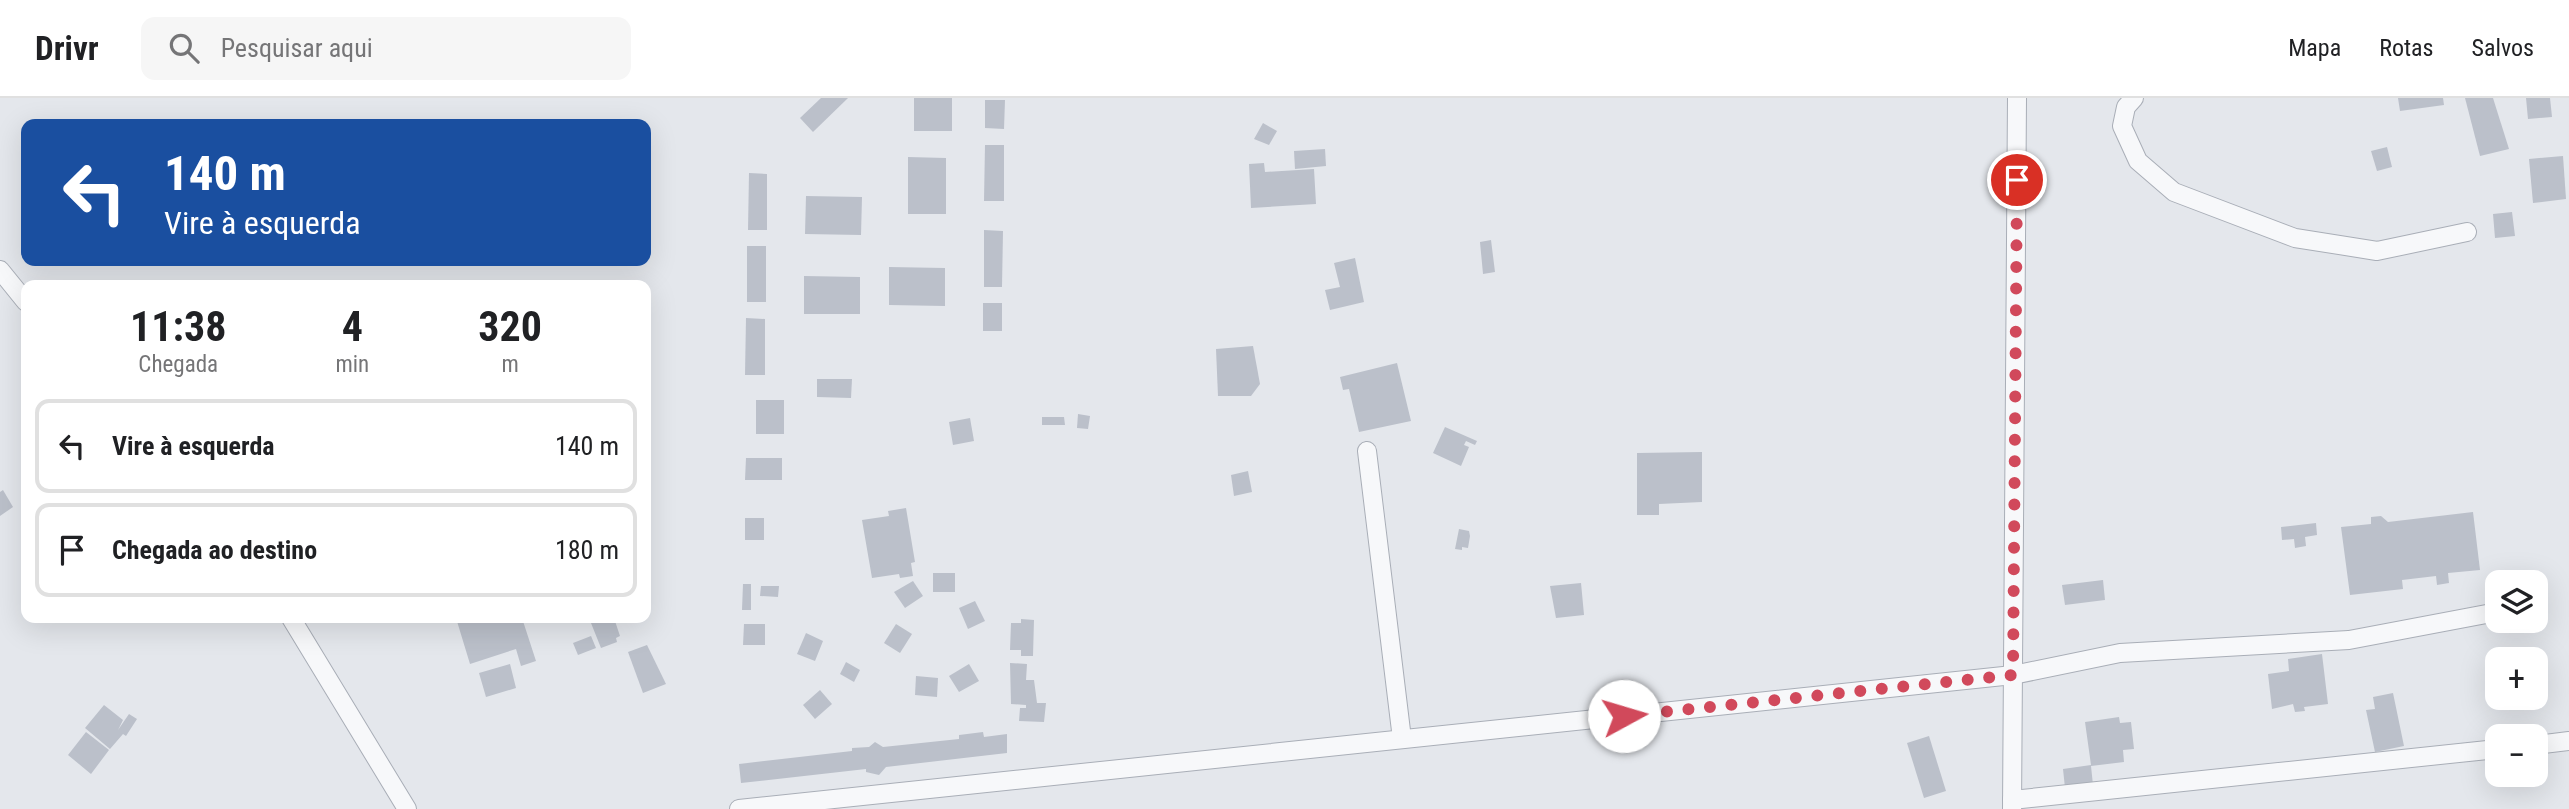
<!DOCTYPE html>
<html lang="pt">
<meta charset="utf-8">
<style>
body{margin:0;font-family:"Roboto Condensed",sans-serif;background:#f6f6f6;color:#202124;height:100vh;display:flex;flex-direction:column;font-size:26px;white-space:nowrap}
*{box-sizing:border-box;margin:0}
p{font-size:23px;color:#757577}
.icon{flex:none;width:38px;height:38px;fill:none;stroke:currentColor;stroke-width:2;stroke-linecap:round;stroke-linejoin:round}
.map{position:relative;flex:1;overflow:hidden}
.sheet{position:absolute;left:21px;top:182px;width:630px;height:343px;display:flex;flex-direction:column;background:#fff;border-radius:14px;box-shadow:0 7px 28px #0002}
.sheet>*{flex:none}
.top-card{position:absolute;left:21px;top:21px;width:630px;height:147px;border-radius:14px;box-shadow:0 7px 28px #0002;background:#1a4fa0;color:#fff;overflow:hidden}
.tools{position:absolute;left:2485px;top:472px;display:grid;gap:14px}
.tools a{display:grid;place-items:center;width:63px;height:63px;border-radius:14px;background:#fff;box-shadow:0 7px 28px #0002;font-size:35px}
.pin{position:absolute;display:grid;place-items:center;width:60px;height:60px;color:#fff;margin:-30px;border:4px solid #fff;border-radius:50%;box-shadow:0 2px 7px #0007}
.me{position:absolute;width:77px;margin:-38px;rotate:84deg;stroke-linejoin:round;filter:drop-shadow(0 0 5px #0008)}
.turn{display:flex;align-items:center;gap:24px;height:147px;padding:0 28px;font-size:32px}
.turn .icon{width:91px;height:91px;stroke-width:2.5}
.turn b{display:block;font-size:49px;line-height:60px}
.eta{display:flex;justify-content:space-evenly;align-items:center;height:119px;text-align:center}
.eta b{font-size:42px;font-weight:700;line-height:49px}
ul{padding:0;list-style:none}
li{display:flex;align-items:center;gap:21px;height:94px;margin:0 14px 10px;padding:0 14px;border:4px solid #e0e0e0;border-radius:14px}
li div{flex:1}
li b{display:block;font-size:26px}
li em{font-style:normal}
header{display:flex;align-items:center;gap:42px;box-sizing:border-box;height:98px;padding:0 35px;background:#fff;border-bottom:2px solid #e0e0e0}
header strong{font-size:33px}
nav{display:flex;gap:38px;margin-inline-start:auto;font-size:24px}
.search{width:490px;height:63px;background:#f6f6f6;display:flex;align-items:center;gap:18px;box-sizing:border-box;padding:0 24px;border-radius:14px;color:#757577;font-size:26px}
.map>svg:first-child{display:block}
.building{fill:#bbc0ca}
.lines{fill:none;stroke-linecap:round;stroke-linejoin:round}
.minor-casing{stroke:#a9aeb7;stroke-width:20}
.minor{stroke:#f7f8fa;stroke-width:18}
.route{stroke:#d1495b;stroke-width:12;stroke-dasharray:0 21.6}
</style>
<header>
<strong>Drivr</strong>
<div class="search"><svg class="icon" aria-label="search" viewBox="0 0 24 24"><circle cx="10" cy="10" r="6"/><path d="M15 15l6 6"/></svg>Pesquisar aqui</div>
<nav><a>Mapa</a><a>Rotas</a><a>Salvos</a></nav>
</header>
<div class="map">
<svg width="2569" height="711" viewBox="0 0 2569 711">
<rect width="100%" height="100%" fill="#e4e7ec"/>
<g class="building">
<path d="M821 0H848L813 34 800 20Z"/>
<rect x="914" y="0" width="38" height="33"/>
<path d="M2398 0H2443L2444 7 2400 13Z"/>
<path d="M2465 0H2493L2509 51 2480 58Z"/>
<path d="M2526 0H2550L2552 19 2528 21Z"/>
<path d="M985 2H1005L1004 31 985 30Z"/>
<path d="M1263 25 1277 33 1269 47 1254 41Z"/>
<path d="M985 47H1004V103H984Z"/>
<path d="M2387 49 2392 69 2377 73 2371 53Z"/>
<path d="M1325 51 1326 68 1295 71 1294 53Z"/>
<path d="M2563 58 2566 101 2533 105 2529 61Z"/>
<path d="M908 59 946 60V116H908Z"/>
<path d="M1264 65 1265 74 1314 71 1316 106 1251 110 1249 66Z"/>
<path d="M749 75 767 76V132H748Z"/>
<path d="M806 98 862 99 861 137 805 136Z"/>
<path d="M2512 114 2515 138 2495 140 2493 116Z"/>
<path d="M984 132 1003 133 1002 189H984Z"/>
<path d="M1491 142 1495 174 1483 176 1480 144Z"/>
<rect x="747" y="148" width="19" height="56"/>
<path d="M1355 160 1364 204 1330 212 1325 192 1340 189 1334 165Z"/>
<path d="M889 169 945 170V208L889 207Z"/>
<path d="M804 178 860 179V216H804Z"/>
<rect x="983" y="205" width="19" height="28"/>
<path d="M746 220 765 221V277H745Z"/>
<path d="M1253 248 1260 286 1251 298H1218L1216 251Z"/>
<path d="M1397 265 1411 323 1359 334 1349 291 1343 292 1340 279Z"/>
<path d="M817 281H852L851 300 817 299Z"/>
<rect x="756" y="302" width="28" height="34"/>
<path d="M1078 316 1090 318 1088 331 1077 330Z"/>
<path d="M1042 319H1064L1065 327H1042Z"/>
<path d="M970 320 974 343 953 347 949 324Z"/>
<path d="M1445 329 1477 343 1475 347 1466 343 1464 347 1469 349 1461 368 1433 355Z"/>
<path d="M1702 354V404L1659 406V417H1637V355Z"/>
<path d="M746 360H782V382H745Z"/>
<path d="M1248 373 1252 394 1234 398 1231 377Z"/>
<path d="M3 392 13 409 0 418V394Z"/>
<path d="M906 410 915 464 911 465 913 478 900 480 899 476 872 480 862 422 889 418 888 413Z"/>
<path d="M2473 414 2480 472 2448 475 2449 485 2437 487 2436 478 2402 482 2403 491 2350 497 2341 429 2371 426V419L2381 418 2388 424Z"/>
<rect x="745" y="420" width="19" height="22"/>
<path d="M2316 425 2317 437 2305 439 2306 448 2295 450 2294 441 2282 442 2281 429Z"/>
<path d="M1459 431 1469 433 1470 438 1468 450 1462 449V452L1455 451Z"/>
<rect x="933" y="475" width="22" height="19"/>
<path d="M2103 482 2105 502 2065 507 2062 487Z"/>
<path d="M913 483 923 498 905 510 894 494Z"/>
<path d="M1581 485 1584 517 1556 520 1550 488Z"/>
<path d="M743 486H751V512H742Z"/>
<path d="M761 488H779L778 499 760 498Z"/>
<path d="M975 503 985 523 968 531 959 510Z"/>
<path d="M456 520H522L536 563 521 568 516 551 470 566Z"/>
<path d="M589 520H614L620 538 616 540 617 544 601 550Z"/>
<path d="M1021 521 1034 522 1033 558H1021V552H1010L1011 525H1021Z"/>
<path d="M744 526H765V547H743Z"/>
<path d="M896 526 912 536 900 555 884 545Z"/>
<path d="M806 535 823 543 815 563 797 556Z"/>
<path d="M591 538 596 550 578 557 573 545Z"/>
<path d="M647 547 666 586 643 595 628 554Z"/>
<path d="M2322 556 2328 606 2304 609 2305 613 2295 614 2293 606 2272 611 2268 576 2289 573 2288 561Z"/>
<path d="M846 564 860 572 854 584 840 576Z"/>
<path d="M1010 565 1027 566 1026 582H1034L1037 605H1046L1044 624 1019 623 1020 610H1026V607L1011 606Z"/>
<path d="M510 566 516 590 486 599 479 575Z"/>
<path d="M969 566 979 583 959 594 949 578Z"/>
<path d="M916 578 938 580 937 599 915 597Z"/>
<path d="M820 592 832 606 815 621 803 607Z"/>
<path d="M2393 595 2404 648 2375 654 2366 612 2375 611 2373 599Z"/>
<path d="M104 607 123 622 118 632 129 616 137 621 126 638 123 636 110 651 85 630Z"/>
<path d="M2119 619 2120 625 2131 624 2134 651 2123 652 2124 664 2091 668 2093 687 2065 690 2063 671 2091 667 2085 624Z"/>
<path d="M86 634 109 652 91 676 68 657Z"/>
<path d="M983 634 984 639 1007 636V655L886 669 879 677 866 674V671L741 685 739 666 852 653V650L869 649 875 644 883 649 959 641V637Z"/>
<path d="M1929 638 1946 693 1924 700 1907 645Z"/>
</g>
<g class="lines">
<g class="minor-casing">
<g id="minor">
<path d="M2134 0 2126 9 2122 28 2138 63 2174 94 2295 140 2377 153 2467 134"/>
<path d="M0 172 26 204"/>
<path d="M1367 353 1402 641"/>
<path d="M291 520 407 711"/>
<path d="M2536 647 2569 643"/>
<path d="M2012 702 2497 651"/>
<path d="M739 711 2013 577 2120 555 2349 542 2497 514"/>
<path d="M2012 711 2017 0"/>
</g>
</g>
<use href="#minor" class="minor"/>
</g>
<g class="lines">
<path class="route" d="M1624 618 2013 577 2017 82"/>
</g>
</svg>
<div class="tools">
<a><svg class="icon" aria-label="layers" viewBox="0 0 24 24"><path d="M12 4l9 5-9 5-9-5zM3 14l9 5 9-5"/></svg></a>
<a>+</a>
<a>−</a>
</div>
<div class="pin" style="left:2017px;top:82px;background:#d93025"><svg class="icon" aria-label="arrive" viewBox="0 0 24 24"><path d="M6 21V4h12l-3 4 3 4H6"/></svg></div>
<svg class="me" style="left:1624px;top:618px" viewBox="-20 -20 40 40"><circle r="19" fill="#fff"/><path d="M0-13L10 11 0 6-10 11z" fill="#d1495b"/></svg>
<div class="top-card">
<div class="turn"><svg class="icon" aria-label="left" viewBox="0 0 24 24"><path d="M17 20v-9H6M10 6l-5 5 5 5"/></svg><div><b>140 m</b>Vire à esquerda</div></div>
</div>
<section class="sheet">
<div class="eta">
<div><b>11:38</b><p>Chegada</p></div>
<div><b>4</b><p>min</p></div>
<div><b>320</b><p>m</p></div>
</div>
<ul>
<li><svg class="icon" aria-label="left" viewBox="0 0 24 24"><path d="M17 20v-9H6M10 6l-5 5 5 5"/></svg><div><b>Vire à esquerda</b></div><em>140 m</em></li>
<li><svg class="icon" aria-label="arrive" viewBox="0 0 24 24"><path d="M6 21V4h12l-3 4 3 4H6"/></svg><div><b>Chegada ao destino</b></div><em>180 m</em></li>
</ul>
</section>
</div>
